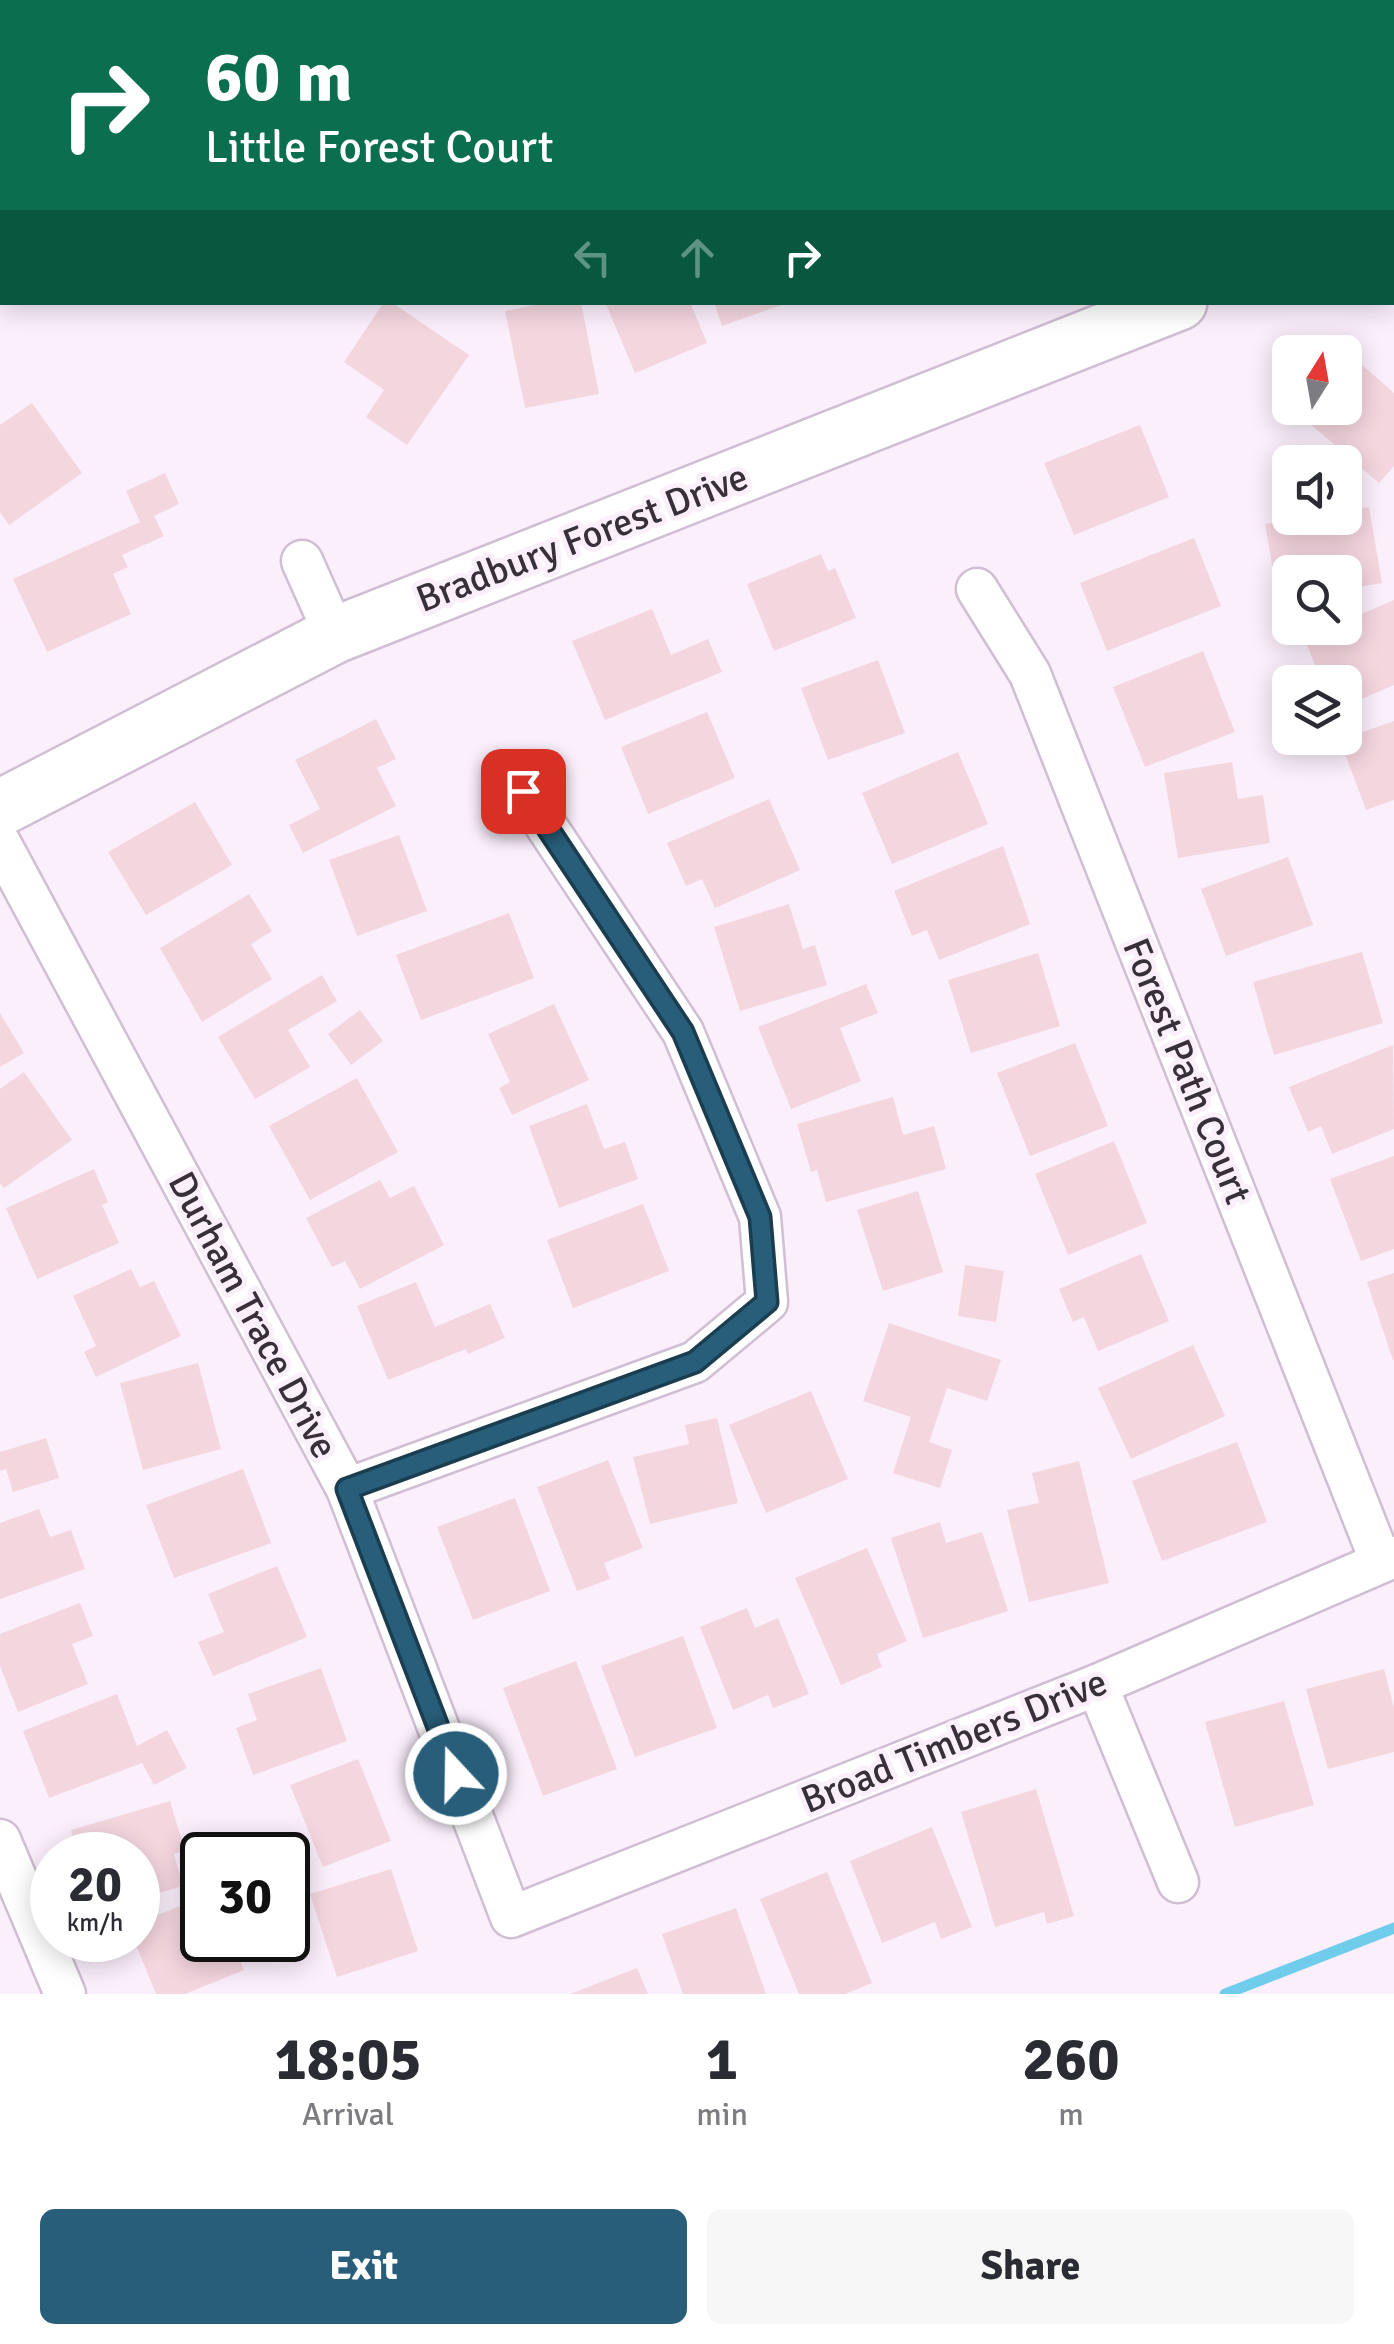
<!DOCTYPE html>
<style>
body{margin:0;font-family:Signika,sans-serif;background:#f7f7f7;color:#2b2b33;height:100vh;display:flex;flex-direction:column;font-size:38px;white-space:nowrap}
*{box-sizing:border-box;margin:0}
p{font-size:32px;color:#7c7c81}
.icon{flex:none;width:55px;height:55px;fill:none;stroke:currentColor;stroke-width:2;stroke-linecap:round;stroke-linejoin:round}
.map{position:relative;height:1994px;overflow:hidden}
.panel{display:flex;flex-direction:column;background:#fff;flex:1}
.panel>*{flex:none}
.hud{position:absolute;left:0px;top:0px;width:1395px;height:305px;box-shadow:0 5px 25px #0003;background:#0b6e4f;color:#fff;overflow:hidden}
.needle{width:65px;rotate:11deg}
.tools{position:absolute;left:1272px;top:335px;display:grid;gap:20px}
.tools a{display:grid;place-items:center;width:90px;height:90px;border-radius:15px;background:#fff;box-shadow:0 5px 25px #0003;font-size:50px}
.speed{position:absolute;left:30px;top:1832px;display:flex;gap:20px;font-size:50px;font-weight:700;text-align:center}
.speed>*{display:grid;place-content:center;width:130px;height:130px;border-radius:50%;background:#fff;box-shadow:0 5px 25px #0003;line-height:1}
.speed small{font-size:25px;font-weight:400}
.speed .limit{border:5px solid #111;border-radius:15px;background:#fff;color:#111}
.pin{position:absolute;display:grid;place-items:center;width:85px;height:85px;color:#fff;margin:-42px;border-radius:20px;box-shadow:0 5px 15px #0006}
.me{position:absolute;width:110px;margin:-55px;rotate:339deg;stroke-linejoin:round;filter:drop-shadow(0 0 8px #0008)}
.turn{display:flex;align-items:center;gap:35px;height:210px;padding:0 40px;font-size:45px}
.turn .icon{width:130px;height:130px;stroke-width:2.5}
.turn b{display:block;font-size:70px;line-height:85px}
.lanes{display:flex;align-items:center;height:95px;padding:0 40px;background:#0003;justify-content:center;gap:50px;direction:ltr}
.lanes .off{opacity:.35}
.eta{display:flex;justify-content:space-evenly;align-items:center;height:170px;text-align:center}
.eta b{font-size:60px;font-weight:700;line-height:70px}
.primary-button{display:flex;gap:20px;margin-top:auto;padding:20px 40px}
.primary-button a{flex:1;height:115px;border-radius:15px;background:#285e79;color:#fff;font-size:40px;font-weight:700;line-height:115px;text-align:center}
.primary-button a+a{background:#f7f7f7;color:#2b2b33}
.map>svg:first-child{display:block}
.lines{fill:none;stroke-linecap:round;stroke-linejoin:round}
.stream{stroke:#6fcdeb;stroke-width:11}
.building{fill:#f4d6df}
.street-casing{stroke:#d0bed3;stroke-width:45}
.secondary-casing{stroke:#d0bed3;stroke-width:60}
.street{stroke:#fff;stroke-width:40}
.secondary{stroke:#fff;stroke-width:55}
.route-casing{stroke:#1a3d4f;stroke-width:25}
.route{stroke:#285e79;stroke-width:18}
.labels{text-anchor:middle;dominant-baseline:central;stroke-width:10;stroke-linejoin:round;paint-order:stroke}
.street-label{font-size:38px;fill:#373039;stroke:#fbeffc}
</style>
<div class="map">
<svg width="1394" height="1994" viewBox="0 0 1394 1994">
<rect width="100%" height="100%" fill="#fbeffc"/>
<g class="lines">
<path class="stream" d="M1225 1994 1394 1928"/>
</g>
<g class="building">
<path d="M384 302H391L469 355 407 445 366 417 384 390 344 362Z"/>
<path d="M549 302H581L599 394 525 408 505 311Z"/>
<path d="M605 302H690L707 343 635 373Z"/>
<path d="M714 302H787V303L722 326Z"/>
<path d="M1345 350 1394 393V466L1379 483 1294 410 1345 408Z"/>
<path d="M32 403 82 473 9 525 0 512V425Z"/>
<path d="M1140 425 1169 497 1074 535 1044 463Z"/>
<path d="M165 473 179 504 154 516 164 536 122 555 128 567 113 574 131 614 47 652 13 579 140 522 126 491Z"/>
<path d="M1369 507 1382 583 1345 589V572H1290V598L1278 600 1265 524 1307 518H1345V511Z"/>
<path d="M1194 538 1221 606 1107 651 1080 583Z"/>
<path d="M821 554 828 571 835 568 856 618 774 651 747 584Z"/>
<path d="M1394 600V685L1345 706V682H1322L1304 638 1329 628H1345V621Z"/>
<path d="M652 609 671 655 708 639 722 672 605 720 572 641Z"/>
<path d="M1203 651 1235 732 1145 767 1113 687Z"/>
<path d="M878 660 905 733 828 760 801 688Z"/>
<path d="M707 712 735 778 648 814 621 747Z"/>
<path d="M376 719 396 759 377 768 396 806 303 853 289 825 320 809 295 760Z"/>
<path d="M1394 721V800L1366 810 1340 740Z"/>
<path d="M958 752 988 824 892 864 862 793Z"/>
<path d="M1232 762 1238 799 1263 795 1270 843 1178 858 1164 773Z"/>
<path d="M769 799 800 870 715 908 702 879 686 886 667 843Z"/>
<path d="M195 802 232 865 146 915 108 852Z"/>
<path d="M399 835 427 911 357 936 329 860Z"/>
<path d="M1003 846 1030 924 939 960 927 930 912 936 894 891Z"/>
<path d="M1288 857 1313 925 1226 956 1201 889Z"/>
<path d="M249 894 272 931 251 944 272 979 202 1022 160 948Z"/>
<path d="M789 904 803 949 815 945 827 985 740 1011 714 927Z"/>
<path d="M509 913 534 978 421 1020 396 955Z"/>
<path d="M1362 952 1383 1023 1274 1055 1253 982Z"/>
<path d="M1038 953 1060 1026 971 1053 948 980Z"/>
<path d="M322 975 337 1001 288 1030 310 1067 255 1099 218 1037Z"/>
<path d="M866 984 878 1013 840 1028 861 1081 791 1109 758 1027Z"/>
<path d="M554 1004 589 1080 512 1115 499 1088 510 1082 488 1034Z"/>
<path d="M360 1010 383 1041 351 1065 328 1034Z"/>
<path d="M0 1013 24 1053 0 1067Z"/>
<path d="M1075 1043 1108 1126 1030 1156 997 1073Z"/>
<path d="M1393 1045 1394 1129 1332 1154 1321 1126 1308 1132 1289 1087Z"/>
<path d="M24 1072 72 1140 4 1188 0 1183V1089Z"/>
<path d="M357 1078 398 1152 310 1200 269 1126Z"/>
<path d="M893 1097 903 1135 934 1126 946 1169 826 1202 817 1170 811 1172 797 1124Z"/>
<path d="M587 1104 604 1149 625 1142 638 1179 559 1208 529 1126Z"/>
<path d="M1114 1141 1147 1223 1068 1255 1035 1174Z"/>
<path d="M1394 1156V1249L1361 1261 1330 1179Z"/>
<path d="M94 1169 108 1202 102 1205 119 1243 37 1279 6 1208Z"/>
<path d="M380 1180 390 1198 414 1186 444 1245 360 1289 345 1261 332 1267 306 1218Z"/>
<path d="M918 1191 943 1272 883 1291 857 1210Z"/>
<path d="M643 1204 669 1271 573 1308 547 1240Z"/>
<path d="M1141 1254 1169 1321 1098 1351 1084 1317 1073 1322 1059 1289Z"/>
<path d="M965 1265 1004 1271 996 1322 958 1316Z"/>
<path d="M131 1269 140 1287 154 1281 181 1336 96 1377 84 1352 96 1346 73 1296Z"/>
<path d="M1394 1273V1360H1393L1367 1282Z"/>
<path d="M416 1282 435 1327 490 1304 505 1338 468 1354 466 1349 388 1380 357 1306Z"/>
<path d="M889 1323 1001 1360 987 1401 947 1388 929 1442 952 1450 940 1488 893 1473 911 1417 863 1401Z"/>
<path d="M1193 1345 1225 1416 1131 1459 1098 1388Z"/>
<path d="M198 1363 221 1449 143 1470 120 1383Z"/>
<path d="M811 1391 848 1479 766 1513 729 1425Z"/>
<path d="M717 1418 738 1503 650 1524 633 1457 689 1444 685 1425Z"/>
<path d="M46 1438 59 1478 13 1492 6 1469 0 1471V1452Z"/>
<path d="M1237 1442 1267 1522 1162 1561 1132 1481Z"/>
<path d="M608 1460 643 1548 604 1563 610 1579 577 1591 537 1487Z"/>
<path d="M1079 1461 1109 1583 1029 1602 1007 1510 1039 1503 1032 1473Z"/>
<path d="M243 1469 271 1543 174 1578 146 1505Z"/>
<path d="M515 1498 550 1591 473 1620 437 1527Z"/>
<path d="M39 1509 50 1537 71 1530 85 1569 0 1599V1523Z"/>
<path d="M940 1522 946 1543 982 1532 1008 1611 923 1638 891 1538Z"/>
<path d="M867 1548 907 1641 877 1654 882 1667 841 1685 795 1578Z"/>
<path d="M277 1566 307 1637 213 1676 198 1642 224 1632 208 1594Z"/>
<path d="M80 1603 93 1636 72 1644 88 1684 18 1712 0 1666V1634Z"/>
<path d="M747 1608 755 1628 778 1618 809 1694 773 1708 768 1695 733 1710 700 1627Z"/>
<path d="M683 1636 717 1728 635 1757 601 1666Z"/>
<path d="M576 1661 617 1769 543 1796 503 1688Z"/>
<path d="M321 1668 347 1741 253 1775 236 1728 257 1720 248 1694Z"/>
<path d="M1384 1669 1394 1708V1752L1328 1769 1306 1689Z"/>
<path d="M117 1694 137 1746 167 1730 187 1768 154 1785 142 1763 49 1798 23 1731Z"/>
<path d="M1284 1701 1314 1805 1235 1827 1205 1722Z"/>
<path d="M358 1759 391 1841 323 1867 290 1785Z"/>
<path d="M1036 1789 1074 1916 1047 1924 1044 1912 995 1927 961 1812Z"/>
<path d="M170 1801 185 1851 174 1854 183 1886 138 1899V1855H78L71 1830Z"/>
<path d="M932 1827 972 1927 941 1939 935 1922 882 1943 850 1861Z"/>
<path d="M391 1869 418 1951 337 1977 310 1894Z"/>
<path d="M827 1872 872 1983 845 1994H799L760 1899Z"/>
<path d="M202 1897V1940H246L247 1944 235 1948 244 1970 185 1994H156L134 1940H138V1923Z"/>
<path d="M736 1908 766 1994H683L662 1934Z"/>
<path d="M637 1968 648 1994H570Z"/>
</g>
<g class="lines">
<g class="street-casing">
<g id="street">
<path d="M403 0 404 2"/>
<path d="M926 0 927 2"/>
<path d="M1032 2 1039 0"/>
<path d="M302 561 335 635"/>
<path d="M977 589 1030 674 1381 1562"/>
<path d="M0 843 347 1489 511 1917 1097 1685 1394 1557"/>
<path d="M347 1489 695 1362 767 1302 760 1217 683 1032 523 791"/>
<path d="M1097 1685 1178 1882"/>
<path d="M0 1840 65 1994"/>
</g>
</g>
<g class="secondary-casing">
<g id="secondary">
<path d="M1392 219 1394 218"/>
<path d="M0 808 335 635 1179 302"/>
</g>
</g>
<use href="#street" class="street"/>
<use href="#secondary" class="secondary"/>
</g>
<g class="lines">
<g class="route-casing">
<path id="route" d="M456 1774 347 1489 695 1362 767 1302 760 1217 683 1032 523 791"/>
</g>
<use href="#route" class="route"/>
</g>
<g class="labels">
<g class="street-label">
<text transform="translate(582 538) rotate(-21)">Bradbury Forest Drive</text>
<text transform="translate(1187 1071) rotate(68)">Forest Path Court</text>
<text transform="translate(253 1315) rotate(62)">Durham Trace Drive</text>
<text transform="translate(954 1741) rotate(-22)">Broad Timbers Drive</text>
</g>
</g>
</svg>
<div class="tools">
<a><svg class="needle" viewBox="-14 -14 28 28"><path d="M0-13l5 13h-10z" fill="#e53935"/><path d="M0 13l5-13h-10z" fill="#7c7c81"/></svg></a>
<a><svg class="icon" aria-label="sound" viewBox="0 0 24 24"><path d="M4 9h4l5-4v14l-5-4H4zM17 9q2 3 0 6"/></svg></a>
<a><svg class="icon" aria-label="search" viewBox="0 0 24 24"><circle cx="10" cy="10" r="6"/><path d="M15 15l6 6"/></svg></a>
<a><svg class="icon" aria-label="layers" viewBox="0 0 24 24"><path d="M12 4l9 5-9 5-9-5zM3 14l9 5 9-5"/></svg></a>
</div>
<div class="speed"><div>20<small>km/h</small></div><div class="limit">30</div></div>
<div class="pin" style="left:523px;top:791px;background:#d93025"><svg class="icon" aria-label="arrive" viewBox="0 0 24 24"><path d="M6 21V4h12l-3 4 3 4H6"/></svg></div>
<svg class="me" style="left:456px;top:1774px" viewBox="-20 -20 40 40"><circle r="17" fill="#285e79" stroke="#fff" stroke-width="3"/><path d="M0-11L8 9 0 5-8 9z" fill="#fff"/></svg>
<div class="hud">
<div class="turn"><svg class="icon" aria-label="right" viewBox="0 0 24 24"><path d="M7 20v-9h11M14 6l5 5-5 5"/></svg><div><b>60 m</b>Little Forest Court</div></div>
<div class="lanes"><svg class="icon off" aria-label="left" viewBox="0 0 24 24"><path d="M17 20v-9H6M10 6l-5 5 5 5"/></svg><svg class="icon off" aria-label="ahead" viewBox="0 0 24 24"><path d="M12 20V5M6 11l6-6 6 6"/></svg><svg class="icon" aria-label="right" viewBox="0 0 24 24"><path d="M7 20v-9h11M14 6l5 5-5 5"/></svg></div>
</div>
</div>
<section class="panel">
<div class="eta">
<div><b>18:05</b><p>Arrival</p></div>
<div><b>1</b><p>min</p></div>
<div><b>260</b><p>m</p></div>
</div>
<div class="primary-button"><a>Exit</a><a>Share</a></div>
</section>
